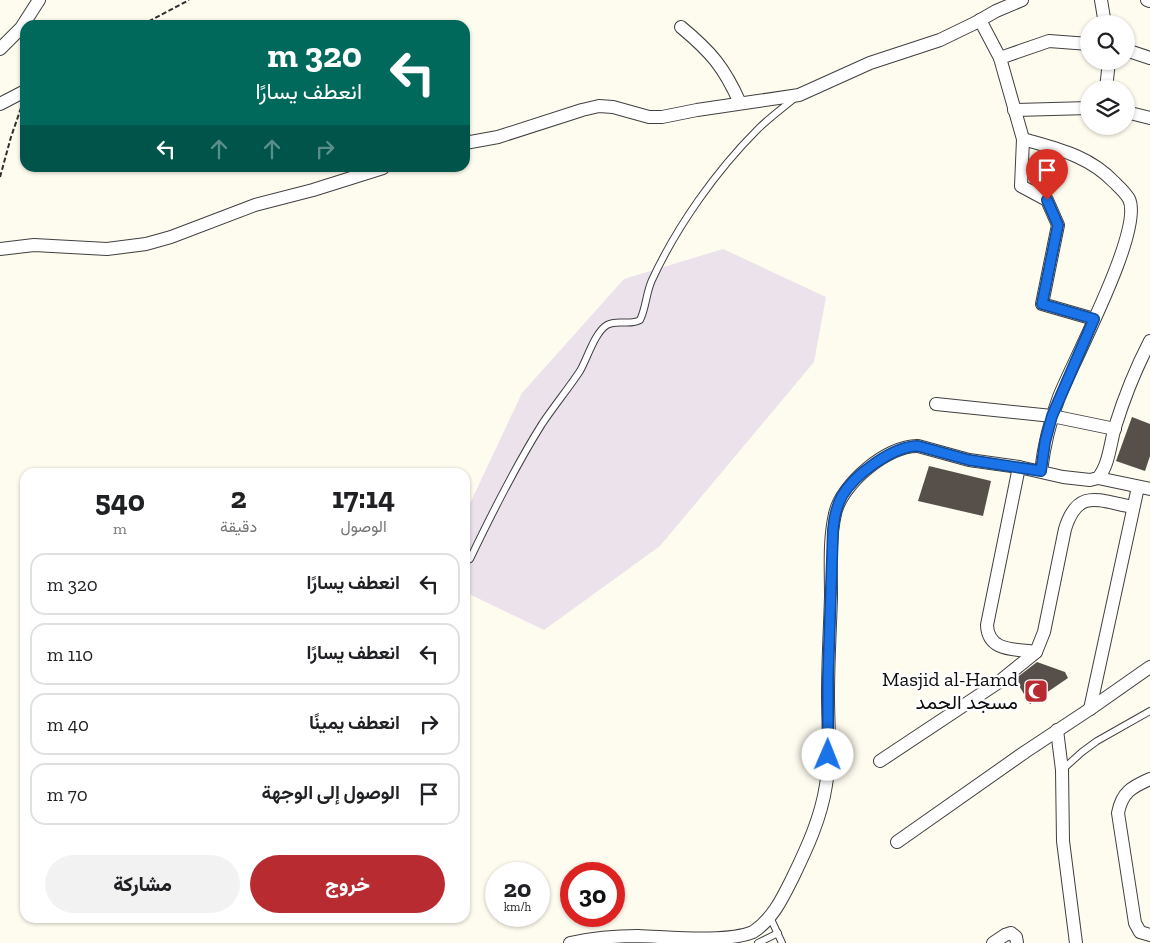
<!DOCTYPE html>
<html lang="ar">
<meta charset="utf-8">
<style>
body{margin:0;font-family:"Zilla Slab",Vazirmatn,serif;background:#f2f2f2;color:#202124;direction:rtl;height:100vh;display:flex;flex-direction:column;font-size:19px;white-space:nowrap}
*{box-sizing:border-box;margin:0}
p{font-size:16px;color:#757577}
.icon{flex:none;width:28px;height:28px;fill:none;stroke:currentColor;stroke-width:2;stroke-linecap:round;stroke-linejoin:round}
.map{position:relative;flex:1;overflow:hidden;direction:ltr}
.sheet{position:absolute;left:20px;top:468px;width:450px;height:455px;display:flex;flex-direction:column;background:#fff;border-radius:15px;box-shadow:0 1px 4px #0004;direction:rtl}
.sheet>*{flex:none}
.banner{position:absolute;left:20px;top:20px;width:450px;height:152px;border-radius:15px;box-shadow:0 1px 4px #0004;direction:rtl;background:#00695c;color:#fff;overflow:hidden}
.tools{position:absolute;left:1080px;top:15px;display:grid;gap:10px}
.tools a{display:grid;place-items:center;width:55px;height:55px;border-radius:50%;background:#fff;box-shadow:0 1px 4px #0004;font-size:25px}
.speed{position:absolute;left:485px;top:862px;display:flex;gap:10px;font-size:25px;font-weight:700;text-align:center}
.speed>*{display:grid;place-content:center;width:65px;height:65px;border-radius:50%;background:#fff;box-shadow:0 1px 4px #0004;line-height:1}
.speed small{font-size:12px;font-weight:400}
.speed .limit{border:8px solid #d22;background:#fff;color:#111}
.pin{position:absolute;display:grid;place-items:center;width:42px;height:42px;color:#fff;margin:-51px -21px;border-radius:50% 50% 50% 0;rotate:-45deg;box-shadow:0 0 5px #0007}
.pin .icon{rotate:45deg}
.me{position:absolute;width:55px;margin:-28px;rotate:1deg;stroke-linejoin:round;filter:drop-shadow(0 0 4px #0008)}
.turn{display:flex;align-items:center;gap:18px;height:105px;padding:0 25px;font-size:22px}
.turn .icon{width:65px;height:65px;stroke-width:2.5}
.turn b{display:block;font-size:35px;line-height:42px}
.lanes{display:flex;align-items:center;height:48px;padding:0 25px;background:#0003;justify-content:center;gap:25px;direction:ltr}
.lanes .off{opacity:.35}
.eta{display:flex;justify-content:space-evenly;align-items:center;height:85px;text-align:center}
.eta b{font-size:30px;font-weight:800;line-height:35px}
.primary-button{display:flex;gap:10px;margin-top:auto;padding:10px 25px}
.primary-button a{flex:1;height:58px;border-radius:30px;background:#b82b30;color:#fff;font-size:20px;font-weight:800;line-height:58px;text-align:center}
.primary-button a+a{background:#f2f2f2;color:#202124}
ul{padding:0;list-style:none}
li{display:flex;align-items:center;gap:15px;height:62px;margin:0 10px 8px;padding:0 15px;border:2px solid #e0e0e0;border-radius:15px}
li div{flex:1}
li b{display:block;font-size:19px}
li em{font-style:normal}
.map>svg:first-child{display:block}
.industrial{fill:#ebe2ec}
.building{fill:#564f4a}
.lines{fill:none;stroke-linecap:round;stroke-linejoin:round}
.lane-casing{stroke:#404040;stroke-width:8}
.street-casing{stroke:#404040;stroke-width:14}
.path{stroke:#2f2f2f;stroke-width:2;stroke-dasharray:5 2.5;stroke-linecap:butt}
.lane{stroke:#fff;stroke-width:6}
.street{stroke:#fff;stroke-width:12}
.route-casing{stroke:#114b97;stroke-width:12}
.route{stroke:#1a73e8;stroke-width:9}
.labels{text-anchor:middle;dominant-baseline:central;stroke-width:5;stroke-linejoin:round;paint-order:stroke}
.poi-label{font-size:20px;fill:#0d0d0d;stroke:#fff;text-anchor:end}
</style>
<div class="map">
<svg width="1150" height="943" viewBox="0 0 1150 943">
<rect width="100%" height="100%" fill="#fefbef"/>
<path class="industrial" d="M723 249 826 297 814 362 660 546 544 630 467 593 465 583V514L522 393 624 279Z"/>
<g class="building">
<path d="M1132 417 1150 424V456L1145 471 1116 461Z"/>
<path d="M929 466 991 481 983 516 918 501Z"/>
<path d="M1037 662 1065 672 1068 678 1030 704 1015 679Z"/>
</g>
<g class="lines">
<g class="lane-casing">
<g id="lane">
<path d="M470 559C492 513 515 467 542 424 554 406 568 389 580 371 587 359 595 332 607 325 617 319 630 326 640 320 646 308 646 293 652 280 677 226 716 171 758 129 769 118 783 108 796 97"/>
<path d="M1062 770 1082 752 1097 741 1150 711"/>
<path d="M770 917 782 943"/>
<path d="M758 943 778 933"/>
</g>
</g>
<g class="street-casing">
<g id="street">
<path d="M1101 0 1105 24"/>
<path d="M1147 0 1150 1"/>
<path d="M980 20 1000 58 1023 139 1021 186 1047 200 1058 225 1042 304 1094 319"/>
<path d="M681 27C711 52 724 67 740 103"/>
<path d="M0 49 21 28 39 0"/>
<path d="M1126 50 1150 58"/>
<path d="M1000 58 1049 41 1089 44"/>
<path d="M1106 89 1109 61"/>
<path d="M0 104 25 91"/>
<path d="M1014 110 1089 108"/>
<path d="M1126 112 1150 118"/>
<path d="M1023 139C1057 149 1088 155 1114 182 1119 187 1125 192 1129 199 1144 230 1073 361 1059 397 1050 421 1044 445 1041 471"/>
<path d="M465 143 498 137 582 110 599 106 613 107 649 117H662L697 110 799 95 870 63 940 40 975 23 996 11 1022 0"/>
<path d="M0 249 34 245 107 249 146 244 171 237 255 205 313 190 383 168"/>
<path d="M936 404 1052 416 1115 429"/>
<path d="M1019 467 987 625C988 652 1015 649 1036 652"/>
<path d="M1098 478 1150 489"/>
<path d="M1090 709 1138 487"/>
<path d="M1057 730 1062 770 1063 841 1076 943"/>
<path d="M880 761 999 682 1036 652 1044 632 1065 529C1078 487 1099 501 1133 507"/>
<path d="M1150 779C1132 787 1122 792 1118 813L1135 923 1140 932 1150 935"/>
<path d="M897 842 1025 752 1090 709 1150 667"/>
<path d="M570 943C593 938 615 936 638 936 670 937 726 943 753 932 773 919 783 897 793 877 807 848 821 818 826 785 831 756 828 725 828 695 828 662 830 629 831 597 831 569 829 540 835 514 841 484 888 445 918 446L969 460 1019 467 1063 477 1090 480 1098 478C1109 465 1110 444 1115 427 1124 398 1136 368 1150 341"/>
<path d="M993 943 1005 935 1011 933 1016 937 1017 943"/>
</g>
</g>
<g class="path">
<path d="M142 25 189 0"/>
<path d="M0 177 11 137 22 105"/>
</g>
<use href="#lane" class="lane"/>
<use href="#street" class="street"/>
</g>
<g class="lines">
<g class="route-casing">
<path id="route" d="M828 755V677L833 530C834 518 836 507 842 496 854 475 893 446 918 446L969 460 1041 471 1045 442 1052 416 1094 319 1042 304 1058 225 1047 200"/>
</g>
<use href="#route" class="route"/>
</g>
<defs>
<g id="mosque-square" transform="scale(1.25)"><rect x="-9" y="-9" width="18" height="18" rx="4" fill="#b82b30" stroke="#fff"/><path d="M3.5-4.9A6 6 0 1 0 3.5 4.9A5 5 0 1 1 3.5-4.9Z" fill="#fff"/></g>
</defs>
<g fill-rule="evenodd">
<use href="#mosque-square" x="1036" y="691"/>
</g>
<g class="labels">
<g class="poi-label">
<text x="1018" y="679">Masjid al-Hamd<tspan x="1018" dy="23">مسجد الحمد</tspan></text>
</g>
</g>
</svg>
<div class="tools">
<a><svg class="icon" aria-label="search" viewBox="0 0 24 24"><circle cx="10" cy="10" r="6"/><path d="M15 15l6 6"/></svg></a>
<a><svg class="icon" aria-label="layers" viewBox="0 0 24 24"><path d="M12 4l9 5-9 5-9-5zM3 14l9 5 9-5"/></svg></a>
</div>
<div class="speed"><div>20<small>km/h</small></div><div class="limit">30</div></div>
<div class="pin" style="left:1047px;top:200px;background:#d93025"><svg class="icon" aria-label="arrive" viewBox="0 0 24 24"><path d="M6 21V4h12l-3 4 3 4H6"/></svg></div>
<svg class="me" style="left:828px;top:755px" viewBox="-20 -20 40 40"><circle r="19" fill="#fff"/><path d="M0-13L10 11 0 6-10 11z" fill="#1a73e8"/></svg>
<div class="banner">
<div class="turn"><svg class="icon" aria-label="left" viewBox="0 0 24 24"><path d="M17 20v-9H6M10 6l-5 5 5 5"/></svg><div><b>320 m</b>انعطف يسارًا</div></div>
<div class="lanes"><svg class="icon" aria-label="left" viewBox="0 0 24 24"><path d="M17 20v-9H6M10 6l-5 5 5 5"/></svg><svg class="icon off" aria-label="ahead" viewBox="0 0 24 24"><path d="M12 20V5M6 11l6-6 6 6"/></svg><svg class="icon off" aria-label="ahead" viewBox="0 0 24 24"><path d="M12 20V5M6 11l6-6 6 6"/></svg><svg class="icon off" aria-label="right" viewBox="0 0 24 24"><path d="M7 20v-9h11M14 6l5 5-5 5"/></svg></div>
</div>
<section class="sheet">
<div class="eta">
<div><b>17:14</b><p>الوصول</p></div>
<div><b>2</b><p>دقيقة</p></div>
<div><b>540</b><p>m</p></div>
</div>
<ul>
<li><svg class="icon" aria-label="left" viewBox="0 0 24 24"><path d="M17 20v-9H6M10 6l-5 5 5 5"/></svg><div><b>انعطف يسارًا</b></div><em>320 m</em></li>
<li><svg class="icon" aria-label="left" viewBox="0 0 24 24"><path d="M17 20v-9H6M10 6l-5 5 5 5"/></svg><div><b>انعطف يسارًا</b></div><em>110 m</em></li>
<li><svg class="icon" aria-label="right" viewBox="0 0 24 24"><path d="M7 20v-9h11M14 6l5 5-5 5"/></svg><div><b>انعطف يمينًا</b></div><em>40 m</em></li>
<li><svg class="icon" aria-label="arrive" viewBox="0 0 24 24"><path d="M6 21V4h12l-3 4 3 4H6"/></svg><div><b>الوصول إلى الوجهة</b></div><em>70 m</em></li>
</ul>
<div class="primary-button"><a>خروج</a><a>مشاركة</a></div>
</section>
</div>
